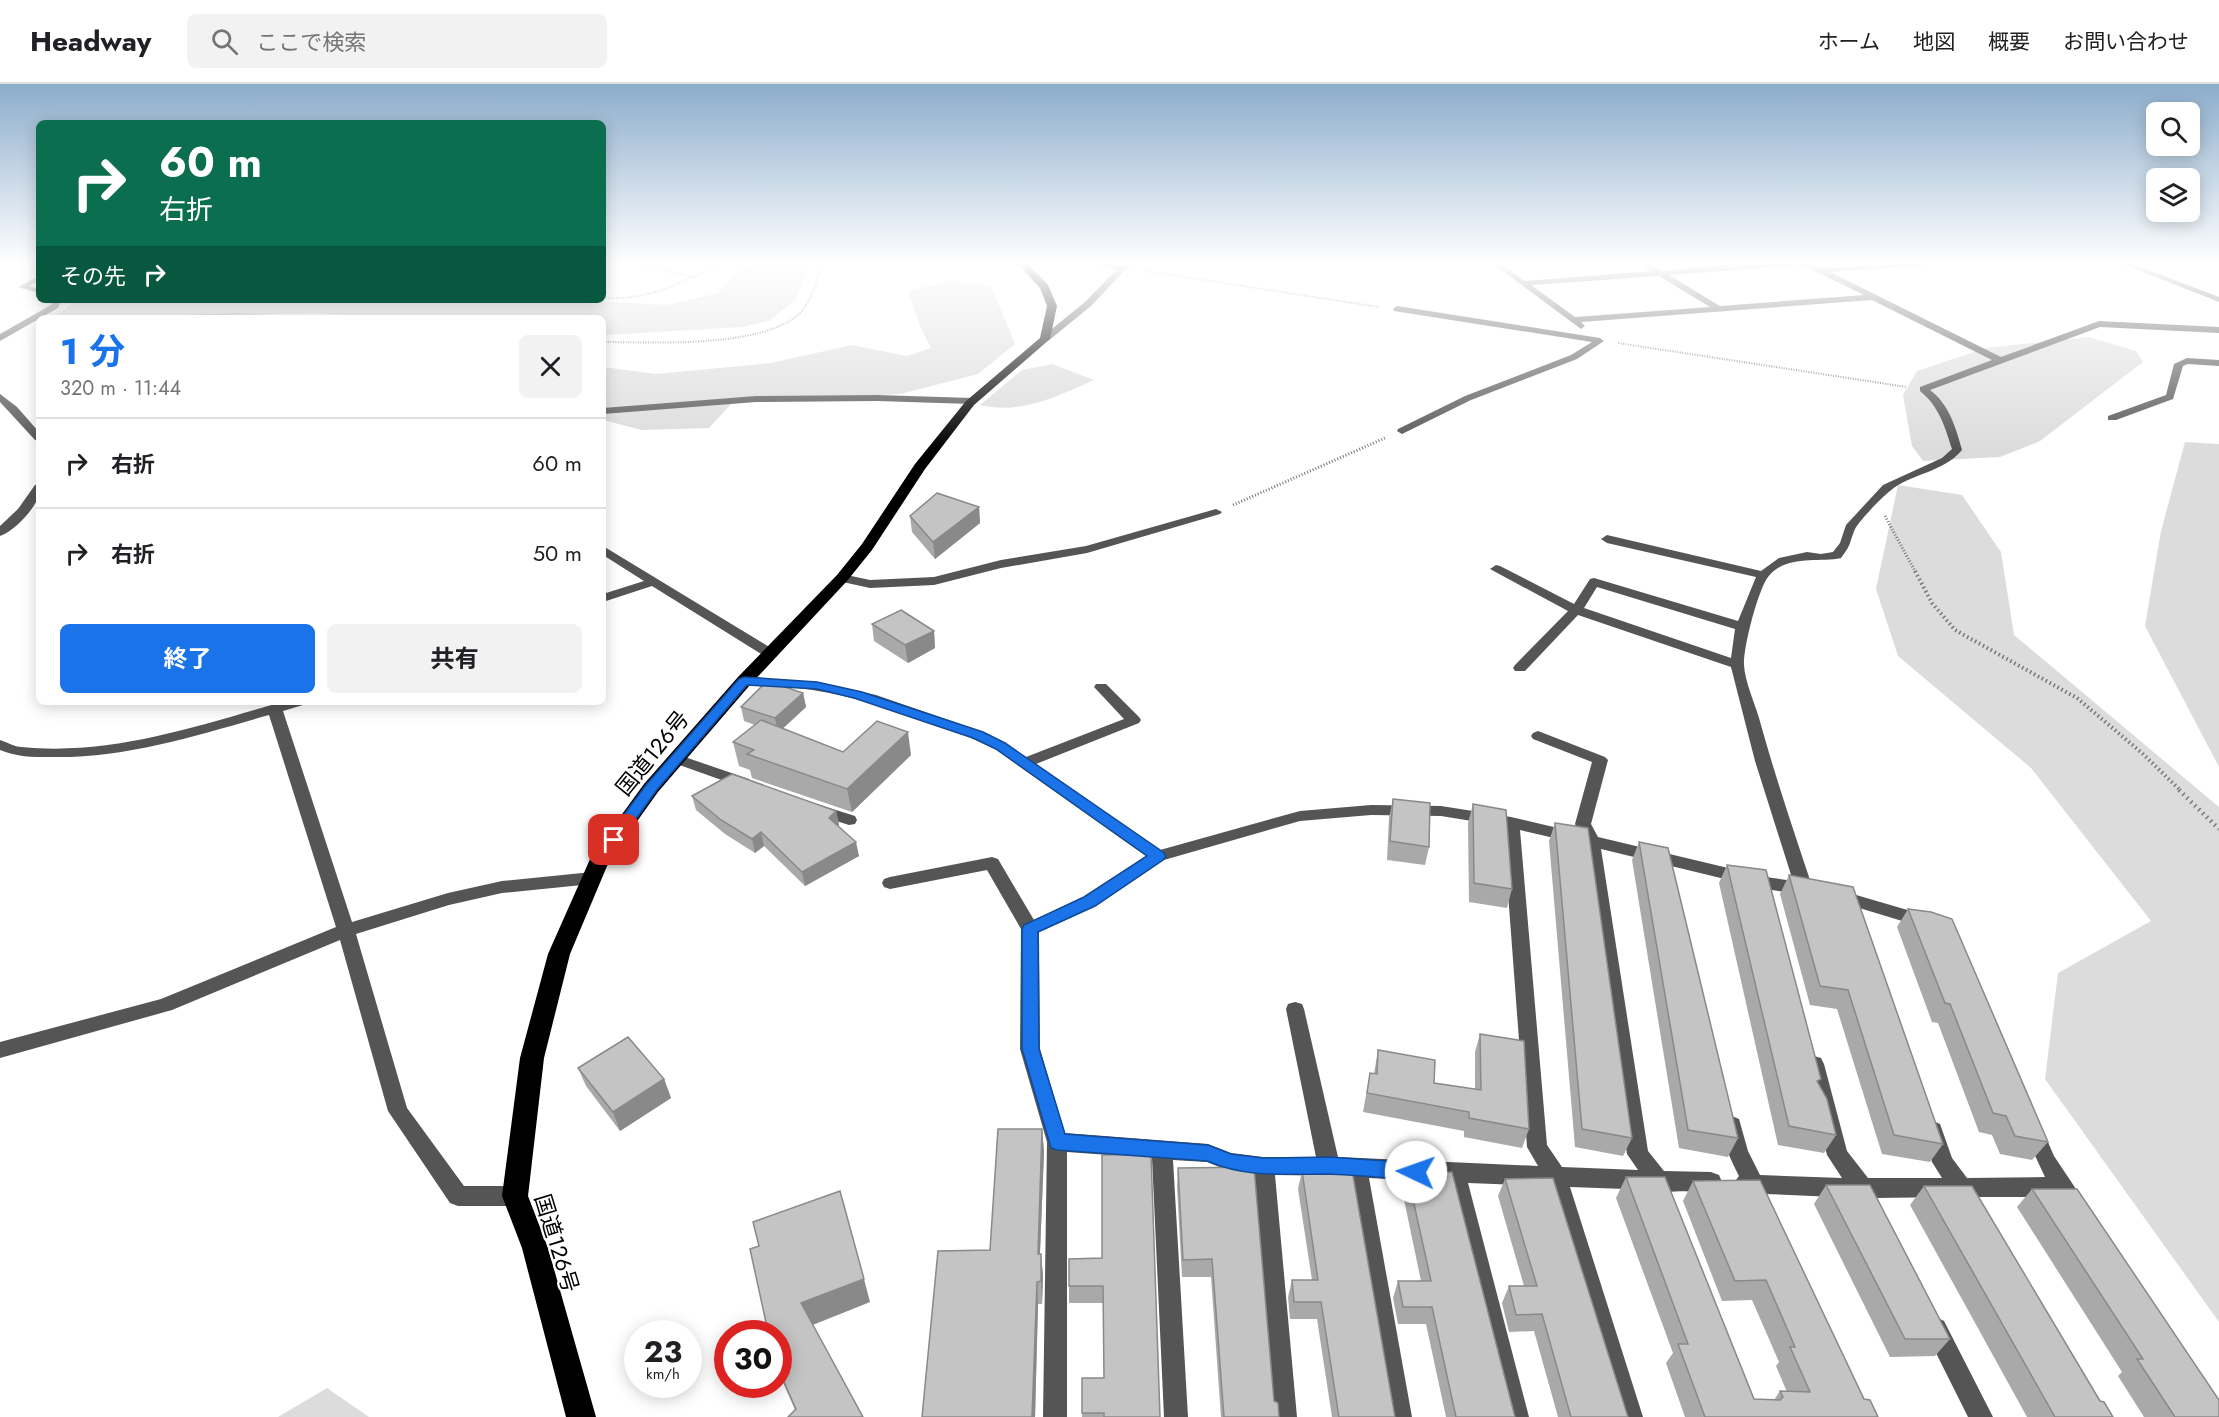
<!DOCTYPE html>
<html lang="ja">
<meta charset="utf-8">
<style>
body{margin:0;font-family:Jost,"Noto Sans JP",sans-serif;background:#f2f2f2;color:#202124;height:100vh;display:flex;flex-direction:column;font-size:22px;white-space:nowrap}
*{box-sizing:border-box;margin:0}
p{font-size:20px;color:#757577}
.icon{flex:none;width:33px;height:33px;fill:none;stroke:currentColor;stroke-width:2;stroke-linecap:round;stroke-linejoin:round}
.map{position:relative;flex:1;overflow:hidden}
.side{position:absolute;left:36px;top:231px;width:570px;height:390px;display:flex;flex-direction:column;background:#fff;border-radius:9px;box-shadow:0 3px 15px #0003}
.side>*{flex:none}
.banner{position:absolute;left:36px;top:36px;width:570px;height:183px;border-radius:9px;box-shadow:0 3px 15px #0003;background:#0b6e4f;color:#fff;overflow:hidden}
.buttons{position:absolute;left:2146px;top:18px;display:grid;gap:12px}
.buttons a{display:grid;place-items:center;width:54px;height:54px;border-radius:9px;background:#fff;box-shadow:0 3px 15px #0003;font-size:30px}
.speed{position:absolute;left:624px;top:1236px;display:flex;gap:12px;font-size:30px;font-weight:700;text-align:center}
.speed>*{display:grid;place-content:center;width:78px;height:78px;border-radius:50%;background:#fff;box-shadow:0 3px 15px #0003;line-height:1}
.speed small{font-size:15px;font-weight:400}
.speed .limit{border:9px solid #d22;background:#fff;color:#111}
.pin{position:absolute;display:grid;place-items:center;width:51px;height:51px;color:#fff;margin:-26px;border-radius:12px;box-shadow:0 3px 9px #0006}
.me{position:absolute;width:66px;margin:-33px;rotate:273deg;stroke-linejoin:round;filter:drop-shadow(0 0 4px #0008)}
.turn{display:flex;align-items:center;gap:21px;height:126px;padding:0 24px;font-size:27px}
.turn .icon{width:78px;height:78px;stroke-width:2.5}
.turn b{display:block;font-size:42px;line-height:51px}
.then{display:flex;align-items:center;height:57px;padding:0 24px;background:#0003;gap:12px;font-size:22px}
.round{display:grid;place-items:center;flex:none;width:63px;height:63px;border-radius:9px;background:#f2f2f2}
.head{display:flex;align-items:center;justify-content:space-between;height:102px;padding:0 24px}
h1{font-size:36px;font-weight:700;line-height:45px;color:#1a73e8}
.action{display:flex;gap:12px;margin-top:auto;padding:12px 24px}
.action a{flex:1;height:69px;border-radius:9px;background:#1a73e8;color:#fff;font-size:24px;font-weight:700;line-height:69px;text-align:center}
.action a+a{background:#f2f2f2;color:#202124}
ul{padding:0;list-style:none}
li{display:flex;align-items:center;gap:18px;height:90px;padding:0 24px;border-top:2px solid #e0e0e0}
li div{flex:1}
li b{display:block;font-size:22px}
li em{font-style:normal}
header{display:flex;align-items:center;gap:36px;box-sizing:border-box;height:84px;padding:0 30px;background:#fff;border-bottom:2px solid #e0e0e0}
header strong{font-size:28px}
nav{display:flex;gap:33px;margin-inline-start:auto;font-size:21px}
.search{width:420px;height:54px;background:#f2f2f2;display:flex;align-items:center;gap:15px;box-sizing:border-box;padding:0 21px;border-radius:9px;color:#757577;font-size:22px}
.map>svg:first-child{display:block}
.green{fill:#dcdcdc}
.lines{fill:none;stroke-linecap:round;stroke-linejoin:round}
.path-far3{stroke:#777;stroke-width:2;stroke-dasharray:1 1.5;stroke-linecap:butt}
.path-far2{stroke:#777;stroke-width:3;stroke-dasharray:1 2;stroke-linecap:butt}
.path-far1{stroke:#777;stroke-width:4;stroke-dasharray:1.5 3;stroke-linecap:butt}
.path{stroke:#777;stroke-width:4.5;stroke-dasharray:1.5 4;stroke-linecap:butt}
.minor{fill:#555;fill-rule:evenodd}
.highway{fill:#000;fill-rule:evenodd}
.wall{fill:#a9a9a9}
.shaded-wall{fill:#898989}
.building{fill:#c4c4c4;stroke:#898989;stroke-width:1.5}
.route{fill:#1a73e8;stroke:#114b97;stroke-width:1.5}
.labels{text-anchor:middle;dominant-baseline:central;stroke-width:4.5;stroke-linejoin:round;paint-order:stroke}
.street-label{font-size:22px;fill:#000;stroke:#fff}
</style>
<header>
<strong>Headway</strong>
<div class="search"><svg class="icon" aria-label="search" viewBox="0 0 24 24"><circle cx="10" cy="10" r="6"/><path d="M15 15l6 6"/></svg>ここで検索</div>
<nav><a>ホーム</a><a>地図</a><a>概要</a><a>お問い合わせ</a></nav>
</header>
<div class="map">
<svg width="2219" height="1333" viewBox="0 0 2219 1333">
<rect width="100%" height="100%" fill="#fff"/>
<g class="green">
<path d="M755 179H817L810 182 795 216 769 237 742 243 605 251 603 234H385L315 229 52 234 72 220 40 216H568L667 221 718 209 733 191Z"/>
<path d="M950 197 991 202 1015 260 978 290 900 310 733 318 709 344 642 346 603 336V283L656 290 771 279 852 261 907 272 931 264 920 242 908 207Z"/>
<path d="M2088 253 2136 267 2143 278 2040 357 2000 373 1923 377 1912 362 1903 311 1917 287 1986 264Z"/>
<path d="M1052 280 1094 296C1058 312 1020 331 980 321L1022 286Z"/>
<path d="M2185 358 2219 360V683L2145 542 2161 447Z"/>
<path d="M1898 401 1962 411 2001 468 2014 551 2219 723V1238L2045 995 2058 889 2151 837 2031 684 1898 572 1876 505Z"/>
<path d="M327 1304 369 1333H278Z"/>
</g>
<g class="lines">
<g class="path-far3">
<path d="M637 179 694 194"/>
<path d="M989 179 1003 181"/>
<path d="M1146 187 1379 223"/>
<path d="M603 214C655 216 679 198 725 179"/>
<path d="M131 234 237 230 300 234"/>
<path d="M603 258C653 258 764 265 801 228 812 215 816 198 822 182L828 179"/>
<path d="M1618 259 1907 303"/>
</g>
<g class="path-far2">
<path d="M1233 421 1385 354"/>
<path d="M1885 432 1916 489"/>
</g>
<path class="path-far1" d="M1915 487 1932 519 1955 546 2077 614 2142 669 2181 707"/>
<path class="path" d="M2179 706 2219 745"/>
<g class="minor">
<path d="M1095 179H1106L1120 182 1126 179H1135L1124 187 1091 222 1048 257H1042V253L1085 218 1116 186Z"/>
<path d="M1492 179H1500L1525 197 1652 187 1640 179H1649L1662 187C1697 184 1795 171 1822 184L1932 179 1928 181 1830 188 2001 273 2099 237 2219 243V249L2100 243 1930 306C1949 320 1956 344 1962 366 1943 389 1911 389 1890 407 1881 414 1860 436 1855 445 1849 459 1852 460 1841 474 1818 479 1786 470 1768 493 1758 506 1743 564 1744 581 1745 598 1754 617 1759 634 1775 692 1794 748 1813 805L1810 809 1804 811 1766 805 1601 765 1648 1067 1664 1087 1711 1088 1719 1091 1722 1098 1719 1105C1700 1112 1680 1103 1662 1110L1653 1106 1570 1103 1643 1333H1619L1548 1102 1468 1099 1529 1333H1505L1447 1098 1369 1094 1412 1333H1388L1348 1092 1275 1091 1297 1333H1273L1253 1090 1230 1087 1207 1078 1173 1076 1188 1333H1164L1152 1074 1067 1068V1333H1043L1047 1058 1020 965 1021 845 987 786 890 805 884 803 882 799 884 795 890 793 992 773 998 775 1034 836 1084 814 1146 772 995 665C946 641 873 616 818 607 794 602 768 603 744 601L737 597 744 593 817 598 876 611 983 648 1026 673 1124 635 1094 603 1096 600H1106L1139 633 1141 636 1139 639 1036 680 1160 766 1300 727 1371 721 1441 722 1511 733 1579 749 1575 740 1592 678 1533 655 1531 652 1533 649 1538 647 1605 673 1608 676 1591 740 1598 753 1766 793 1793 797 1755 677 1731 583 1578 531 1525 587H1515L1513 584 1515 581 1568 527 1490 485 1496 481 1500 482 1574 520 1590 495 1594 494 1738 537 1756 493 1607 459 1601 455 1607 451 1761 487 1779 474 1807 468 1821 470 1833 468 1840 459 1846 441 1883 401 1942 374 1952 365C1945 343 1939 322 1920 307V303L1992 276 1872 216 1581 238 1585 242 1581 245ZM1802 181 1864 211 1720 222 1669 191ZM1659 192 1710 223 1575 233 1531 201ZM1597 503 1735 545 1731 574 1584 524ZM1371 731 1441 732 1503 742 1527 1063 1538 1082 1338 1073 1304 925 1302 920 1295 918 1288 920 1286 925 1316 1073H1263L1231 1069 1208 1060 1065 1049 1040 965 1039 848 1096 822 1164 776 1300 737ZM1520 746 1584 761 1627 1070 1638 1086 1562 1083 1547 1061Z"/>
<path d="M2120 179H2130L2219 213V218Z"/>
<path d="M39 192V197L29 202 39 205V209L18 203Z"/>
<path d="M53 216H61L58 224 0 257V250L51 221Z"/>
<path d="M1397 222 1600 254 1604 257 1577 275 1471 316 1402 350 1397 347 1398 345 1465 312 1571 271 1592 258 1394 227 1393 225Z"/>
<path d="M2187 274 2219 276V282L2188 280 2183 282 2173 315 2116 336H2108V332L2166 311 2174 280Z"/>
<path d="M0 310 17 323 39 348V357L35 356 0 318Z"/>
<path d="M877 311 972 314 977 317 972 320 877 317 756 318 603 330V324L756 312Z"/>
<path d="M39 400C39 404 40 410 38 414 32 428 14 447 0 452V442L18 425 35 401Z"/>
<path d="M1216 425 1222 428 1220 430 1087 469 1001 484 934 501 870 504 838 497 836 494 842 490 870 496 934 493 1001 476 1086 462Z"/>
<path d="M603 462 776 567 778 570 771 574 766 573 652 502 603 518V510L644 497 603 471Z"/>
<path d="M282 618H305L303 621 283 627 352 838 448 809 502 797 592 788 598 790 600 794 598 798 592 800 502 809 449 821 356 850 407 1024 464 1102H515L523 1105 526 1112 523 1119 515 1122H458L450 1119 388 1027 340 856 172 926 0 974V958L161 915 336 843 269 631C198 651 125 675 49 673 32 673 17 673 0 666V656C7 658 14 663 22 663 110 672 198 642 282 618Z"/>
<path d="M676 670 749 695 752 699 744 704 671 678 668 675Z"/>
<path d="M817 720 855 732 857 736 855 740 849 741 811 729 809 725 811 721Z"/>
<path d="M1839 806 1928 832 1931 837 1928 842 1922 843 1833 816 1830 812 1833 808Z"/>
<path d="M1814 972 1821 974 1824 980 1847 1067 1868 1094H1942L1932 1078 1923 1046 1926 1040 1933 1037 1940 1040 1952 1074 1967 1094 2045 1093 2024 1048 2027 1042 2034 1039 2041 1042 2054 1072 2082 1114 2085 1121 2082 1128 2074 1131 2066 1128 2057 1113H1974L1965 1119 1955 1113 1875 1114 1866 1119 1857 1114 1766 1110 1765 1114 1757 1117 1749 1114 1747 1110 1736 1107 1733 1100 1739 1092C1732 1077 1717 1051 1725 1035L1732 1032 1739 1035 1748 1067 1760 1091 1842 1094 1827 1071 1804 980 1807 974Z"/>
<path d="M1936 1233 1944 1237 1993 1333H1968L1924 1245 1928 1237Z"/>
</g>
<path class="highway" d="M1017 179H1027L1048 201 1057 222 1050 255 974 321 925 385 872 466 847 497 750 601 658 708 610 775 570 870 544 974 528 1112 548 1164 596 1333H566L522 1164 502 1112 520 974 548 870 591 773 644 700 738 593 837 491 862 460 915 380 966 317 1040 254 1047 222 1040 204Z"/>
</g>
<g class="wall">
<path d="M979 423 980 439 935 475 912 448 910 432Z"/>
<path d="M872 540 934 547 935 564 908 579 874 557Z"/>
<path d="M803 609 806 623 782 645 843 668 911 671 852 728 752 694 750 686 739 682 733 658 755 641 744 637 741 623Z"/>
<path d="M692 712 836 727 839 741 838 742 859 772 805 802 764 762 755 769 725 750 696 726Z"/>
<path d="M1393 715 1429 763 1425 781 1387 776 1389 734Z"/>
<path d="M1473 720 1512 805 1507 824 1469 818 1468 739Z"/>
<path d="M1555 739 1632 1054 1623 1072 1575 1063 1549 757Z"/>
<path d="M1639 758 1738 1054 1728 1073 1679 1064 1632 776Z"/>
<path d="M1727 781 1818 1000 1836 1051 1824 1069 1778 1061 1719 799Z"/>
<path d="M1789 791 1943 1060 1930 1078 1882 1070 1837 925 1810 921 1780 810Z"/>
<path d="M1908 825 2048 1058 2032 1076 2000 1070 1992 1051 1979 1048 1938 939 1932 938 1897 843Z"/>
<path d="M1480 950 1529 1045 1522 1064 1464 1053V1047L1363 1028 1370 989 1374 990 1378 966 1434 999 1475 1005V968Z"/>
<path d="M578 984 664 995 671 1014 620 1047 586 1002Z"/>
<path d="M1042 1045 1044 1068 1040 1170H1041L1043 1192 1042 1220H1038L1035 1333H922L990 1166Z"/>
<path d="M1178 1084 1274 1317 1279 1333H1221L1211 1193H1182L1177 1102Z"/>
<path d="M1302 1087 1395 1333H1332L1317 1235H1290L1288 1213 1292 1196H1312L1298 1105Z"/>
<path d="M1407 1088 1515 1333H1446L1426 1240H1398L1393 1214 1398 1197H1421L1402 1106Z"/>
<path d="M1626 1093 1754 1315 1774 1316 1780 1307 1787 1308 1776 1282 1779 1278 1752 1216 1722 1217 1683 1117 1693 1097 1878 1333H1685L1666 1279 1673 1269 1616 1114Z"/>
<path d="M1505 1095 1628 1333H1558L1534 1247 1509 1248 1502 1219 1509 1202H1524L1498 1112Z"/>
<path d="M1826 1101 1950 1255 1935 1272 1890 1273 1814 1120Z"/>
<path d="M1924 1102 2100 1317 2113 1333H2027L1910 1121Z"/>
<path d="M2032 1105 2219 1333H2144L2118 1292 2122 1288 2017 1123Z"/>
<path d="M1102 1174 1160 1333H1082V1294H1104L1103 1219H1069V1202Z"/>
<path d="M870 1218 813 1241 860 1330 795 1326 778 1287V1250Z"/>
</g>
<g class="shaded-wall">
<path d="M979 423 980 439 935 475 933 458Z"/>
<path d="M934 547 935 564 908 579 905 561Z"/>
<path d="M803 609 806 623 778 649 775 634Z"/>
<path d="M908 648 911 671 852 728 847 705Z"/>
<path d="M836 727 839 741 831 748 829 734Z"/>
<path d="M761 748 764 762 755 769 752 755Z"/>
<path d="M856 758 859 772 805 802 802 788Z"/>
<path d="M664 995 671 1014 620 1047 613 1028Z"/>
<path d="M1042 1045 1044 1068 1039 1192 1038 1170Z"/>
<path d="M1041 1170 1043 1192 1042 1220 1041 1197Z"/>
<path d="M864 1195 870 1218 809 1242 801 1219Z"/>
<path d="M1037 1198 1038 1220 1035 1333H1032Z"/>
</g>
<g class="building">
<path d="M937 409 979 423 933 458 910 432Z"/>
<path d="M901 526 934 547 905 561 872 540Z"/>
<path d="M767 597 803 609 775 634 741 623Z"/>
<path d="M761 636 843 668 877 637 908 648 847 705 747 670 754 666 733 658Z"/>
<path d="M732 690 836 727 829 734 856 758 802 788 761 748 752 755 721 736 692 712Z"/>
<path d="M1393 715 1430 719 1429 763 1390 757Z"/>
<path d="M1473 720 1506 726 1512 805 1474 799Z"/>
<path d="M1555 739 1588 744 1632 1054 1582 1045Z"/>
<path d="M1639 758 1668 764 1738 1054 1688 1046Z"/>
<path d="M1727 781 1766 786 1821 995 1817 997 1827 1015 1836 1051 1789 1042Z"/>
<path d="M1789 791 1853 803 1943 1060 1894 1051 1848 906 1820 902Z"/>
<path d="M1908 825 1931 828 1952 835 2048 1058 2015 1052 2006 1032 1993 1029 1950 920 1945 919Z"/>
<path d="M1480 950 1524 957 1529 1045 1469 1034V1028L1367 1009 1370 989 1377 990 1378 966 1435 976 1434 999 1481 1006Z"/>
<path d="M628 953 664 995 613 1028 578 984Z"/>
<path d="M998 1045H1042L1038 1170H1041V1197L1037 1198 1032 1333H922L938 1167 990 1166Z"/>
<path d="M1151 1070 1160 1333H1104V1329H1082V1294H1104L1103 1202H1069V1175L1102 1174V1071Z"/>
<path d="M1254 1083 1274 1317 1278 1319 1279 1333H1224L1212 1175 1183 1176 1178 1084Z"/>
<path d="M1352 1086 1395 1333H1339L1321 1218H1294L1292 1196H1318L1302 1087Z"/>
<path d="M1407 1088H1452L1515 1333H1456L1432 1223H1403L1398 1197H1431Z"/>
<path d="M1626 1093H1665L1754 1315 1780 1316 1783 1313 1780 1307 1810 1308 1790 1263H1795L1766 1196 1735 1197 1693 1097 1760 1096 1864 1315 1870 1316 1878 1333H1705L1678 1260H1688Z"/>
<path d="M1553 1094 1628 1333H1571L1542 1230 1516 1231 1509 1202H1537L1505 1095Z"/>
<path d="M1826 1101H1870L1950 1255H1905Z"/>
<path d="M1924 1102H1972L2100 1317 2104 1318 2113 1333H2055Z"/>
<path d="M2032 1105H2077L2219 1316V1333H2175L2137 1275H2143Z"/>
<path d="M840 1107 864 1195 801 1219 863 1333H788L796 1325 778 1285V1250H764L762 1245 767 1243 750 1165 759 1162 753 1138Z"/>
</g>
<linearGradient id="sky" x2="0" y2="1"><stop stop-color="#8cadcc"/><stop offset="0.49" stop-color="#fff"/><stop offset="1" stop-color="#fff" stop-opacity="0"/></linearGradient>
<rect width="2219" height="365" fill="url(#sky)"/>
<path class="route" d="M744 593 817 598 862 608 983 648 1005 659 1163 768 1166 772 1163 776 1095 822 1038 848 1039 965 1065 1050 1208 1061 1231 1070 1263 1074 1329 1073 1416 1079 1423 1081 1426 1088 1423 1094 1416 1096C1386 1094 1356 1091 1327 1090 1285 1090 1246 1094 1207 1077L1057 1066 1051 1064 1022 965V845L1024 841 1084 813 1147 772 996 665 973 654 854 614 817 605 747 601 656 707 619 759H608L606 756 608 752 646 701 739 595Z"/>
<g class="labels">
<g class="street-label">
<text transform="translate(652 669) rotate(-51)">国道126号</text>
<text transform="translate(557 1159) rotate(73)">国道126号</text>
</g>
</g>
</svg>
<div class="buttons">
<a><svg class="icon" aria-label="search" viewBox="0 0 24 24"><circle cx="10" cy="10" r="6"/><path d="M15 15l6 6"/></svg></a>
<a><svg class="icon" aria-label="layers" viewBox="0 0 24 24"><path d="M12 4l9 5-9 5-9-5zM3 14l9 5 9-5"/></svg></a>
</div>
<div class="speed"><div>23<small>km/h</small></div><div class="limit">30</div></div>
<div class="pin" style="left:614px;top:756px;background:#d93025"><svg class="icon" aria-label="arrive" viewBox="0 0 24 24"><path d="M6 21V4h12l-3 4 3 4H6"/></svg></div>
<svg class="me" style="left:1416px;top:1088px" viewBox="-20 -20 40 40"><circle r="19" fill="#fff"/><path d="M0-13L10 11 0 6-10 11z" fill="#1a73e8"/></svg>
<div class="banner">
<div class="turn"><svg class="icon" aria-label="right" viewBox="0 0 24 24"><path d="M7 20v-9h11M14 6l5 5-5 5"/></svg><div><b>60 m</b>右折</div></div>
<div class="then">その先<svg class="icon" aria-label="right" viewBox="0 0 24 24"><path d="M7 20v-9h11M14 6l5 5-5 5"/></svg></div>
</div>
<section class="side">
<div class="head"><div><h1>1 分</h1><p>320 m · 11:44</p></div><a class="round"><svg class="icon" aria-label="close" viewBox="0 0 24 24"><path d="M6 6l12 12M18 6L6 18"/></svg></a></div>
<ul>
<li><svg class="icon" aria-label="right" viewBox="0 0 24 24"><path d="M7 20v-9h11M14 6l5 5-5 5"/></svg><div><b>右折</b></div><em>60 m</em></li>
<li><svg class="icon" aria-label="right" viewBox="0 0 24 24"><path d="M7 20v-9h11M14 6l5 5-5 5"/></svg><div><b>右折</b></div><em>50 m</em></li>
</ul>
<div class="action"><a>終了</a><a>共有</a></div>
</section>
</div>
